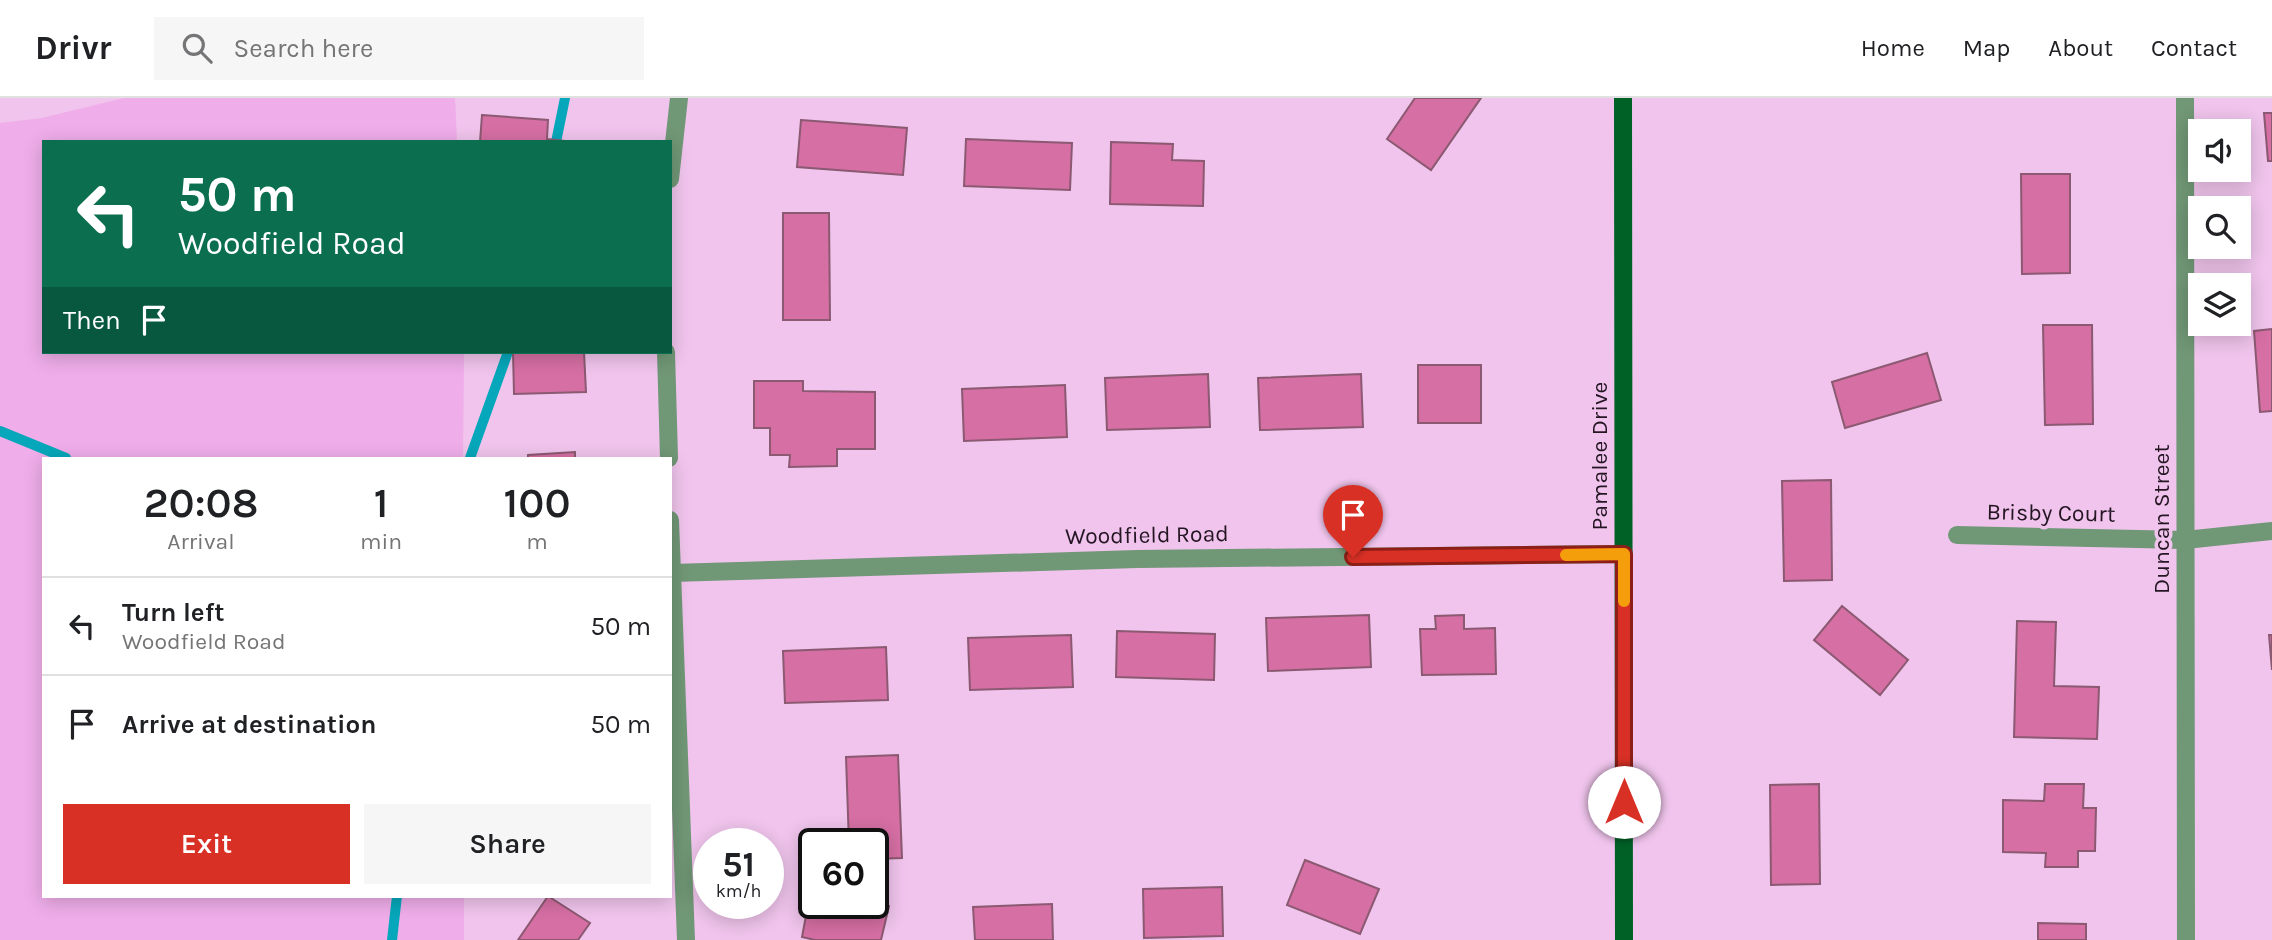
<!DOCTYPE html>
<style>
body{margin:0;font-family:Karla,sans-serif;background:#f6f6f6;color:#202124;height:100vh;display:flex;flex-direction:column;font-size:26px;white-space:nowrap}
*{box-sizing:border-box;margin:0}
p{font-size:23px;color:#757577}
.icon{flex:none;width:38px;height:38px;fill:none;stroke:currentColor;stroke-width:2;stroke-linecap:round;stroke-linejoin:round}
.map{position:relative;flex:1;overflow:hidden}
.sheet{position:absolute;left:42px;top:359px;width:630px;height:441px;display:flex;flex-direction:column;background:#fff;border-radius:0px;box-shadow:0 4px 18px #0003}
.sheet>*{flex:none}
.top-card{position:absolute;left:42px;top:42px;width:630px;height:214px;border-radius:0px;box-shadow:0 4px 18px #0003;background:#0b6e4f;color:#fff;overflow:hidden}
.controls{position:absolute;left:2188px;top:21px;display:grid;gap:14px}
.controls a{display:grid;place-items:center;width:63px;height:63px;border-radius:0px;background:#fff;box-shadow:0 4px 18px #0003;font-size:35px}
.speed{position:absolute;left:693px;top:730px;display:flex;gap:14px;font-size:35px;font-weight:700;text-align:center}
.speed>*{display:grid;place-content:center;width:91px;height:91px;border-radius:50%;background:#fff;box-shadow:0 4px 18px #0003;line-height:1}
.speed small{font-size:18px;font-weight:400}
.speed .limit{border:4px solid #111;border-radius:10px;background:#fff;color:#111}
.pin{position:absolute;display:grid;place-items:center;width:60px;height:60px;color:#fff;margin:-72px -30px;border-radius:50% 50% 50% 0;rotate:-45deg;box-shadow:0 0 7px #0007}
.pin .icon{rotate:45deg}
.me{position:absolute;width:77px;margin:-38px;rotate:0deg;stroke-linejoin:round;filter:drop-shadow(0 0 5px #0008)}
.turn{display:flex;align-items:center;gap:24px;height:147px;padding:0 21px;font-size:32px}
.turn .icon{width:91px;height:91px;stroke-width:2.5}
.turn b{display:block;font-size:49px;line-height:60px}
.then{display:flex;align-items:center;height:66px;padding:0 21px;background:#0003;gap:14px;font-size:26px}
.eta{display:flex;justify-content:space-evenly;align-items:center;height:119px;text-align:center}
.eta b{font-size:42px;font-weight:600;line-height:49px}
.primary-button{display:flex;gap:14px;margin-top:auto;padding:14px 21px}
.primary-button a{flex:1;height:80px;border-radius:0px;background:#d93025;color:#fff;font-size:28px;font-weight:600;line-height:80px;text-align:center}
.primary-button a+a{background:#f6f6f6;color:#202124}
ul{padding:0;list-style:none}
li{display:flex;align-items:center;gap:21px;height:98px;padding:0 21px;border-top:2px solid #e0e0e0}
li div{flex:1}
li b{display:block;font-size:26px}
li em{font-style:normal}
header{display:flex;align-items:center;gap:42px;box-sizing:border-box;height:98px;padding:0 35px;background:#fff;border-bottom:2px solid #e0e0e0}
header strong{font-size:33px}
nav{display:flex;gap:38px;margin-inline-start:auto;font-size:24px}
.search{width:490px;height:63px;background:#f6f6f6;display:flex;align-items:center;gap:18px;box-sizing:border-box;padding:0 24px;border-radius:0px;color:#757577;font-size:26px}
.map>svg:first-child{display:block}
.green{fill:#efade9}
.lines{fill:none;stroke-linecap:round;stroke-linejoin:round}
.stream{stroke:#06a7ba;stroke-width:10}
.building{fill:#d66fa4;stroke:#8b5971;stroke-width:2}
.street{stroke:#709776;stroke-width:18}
.primary{stroke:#006127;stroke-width:18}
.route-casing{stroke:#8d1f18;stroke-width:18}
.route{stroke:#d93025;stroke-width:12}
.slow{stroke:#f59e0b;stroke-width:12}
.labels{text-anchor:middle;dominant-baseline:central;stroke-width:7;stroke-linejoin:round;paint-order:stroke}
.street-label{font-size:23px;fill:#241523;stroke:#f0c4ec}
</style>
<header>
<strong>Drivr</strong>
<div class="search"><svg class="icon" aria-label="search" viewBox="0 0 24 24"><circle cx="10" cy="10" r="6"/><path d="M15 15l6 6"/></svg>Search here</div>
<nav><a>Home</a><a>Map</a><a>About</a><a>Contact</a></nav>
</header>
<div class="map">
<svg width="2272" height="842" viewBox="0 0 2272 842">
<rect width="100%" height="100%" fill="#f0c4ec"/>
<path class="green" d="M124 0H455L457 44H44V254H464L463 360H44V798H464V842H0V25L42 20Z"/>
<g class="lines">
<g class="stream">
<path d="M556 44 565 0"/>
<path d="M0 333 66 360"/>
<path d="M470 360 508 254"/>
<path d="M392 842 397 798"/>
</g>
</g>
<g class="building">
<path d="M1415 0H1481L1431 72 1387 41Z"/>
<path d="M2264 15H2272V63H2268Z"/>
<path d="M482 17 548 22 547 41 574 44H480Z"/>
<path d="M801 22 907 30 903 77 797 69Z"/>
<path d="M966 41 1072 45 1070 92 964 88Z"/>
<path d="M1111 44 1173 46 1172 62 1204 63 1203 108 1110 106Z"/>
<path d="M2021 76H2070V175L2022 176Z"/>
<path d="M783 115H829L830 222H783Z"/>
<path d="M2043 227H2092L2093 326 2045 327Z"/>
<path d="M2272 231V313L2260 314 2254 233Z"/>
<path d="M513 254H584L586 294 514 296Z"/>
<path d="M1927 255 1941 302 1845 330 1832 284Z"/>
<rect x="1418" y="267" width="63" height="58"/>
<path d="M1208 276 1210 329 1107 332 1105 280Z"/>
<path d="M1361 276 1363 329 1260 332 1258 280Z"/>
<path d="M754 283H803V293L875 294V351H837V368L789 369 790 357H770V330H754Z"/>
<path d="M1065 287 1067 339 964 343 962 291Z"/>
<path d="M575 354V360H528V357Z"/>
<path d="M1831 382 1832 482 1784 483 1782 383Z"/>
<path d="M1842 508 1908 562 1880 597 1814 542Z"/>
<path d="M1369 517 1371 569 1268 573 1266 520Z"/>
<path d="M1464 517V531L1495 530 1496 576 1422 577 1420 531H1436L1435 518Z"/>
<path d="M2017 523 2056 524 2054 588 2099 589 2097 641 2014 639Z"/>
<path d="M1117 533 1215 536 1214 582 1116 579Z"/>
<path d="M1071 537 1073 589 970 592 968 540Z"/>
<path d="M2269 537H2272V572Z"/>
<path d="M886 549 888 602 785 605 783 553Z"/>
<path d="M898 657 902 760 873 761V746H849L846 659Z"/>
<path d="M1819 686 1820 786 1771 787 1770 687Z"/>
<path d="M2045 686H2084L2083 710H2096L2095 753H2078V769H2045L2046 755 2003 754V702L2044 703Z"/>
<path d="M1305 762 1379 791 1360 836 1287 807Z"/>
<path d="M1222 789 1223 838 1144 840 1143 791Z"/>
<path d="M811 791 814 792V805H873L889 808 881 842H815L802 839Z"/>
<path d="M548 798 590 825 578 842H518Z"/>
<path d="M1052 806 1053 842H975L973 809Z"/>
<path d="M2038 825 2086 826V842H2038Z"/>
</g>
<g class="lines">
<g class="street">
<path d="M2185 0 2186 842"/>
<path d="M670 81 679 0"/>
<path d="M666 254 669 360"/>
<path d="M670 422 686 842"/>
<path d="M1957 437 2185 442 2272 433"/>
<path d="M672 475 1137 461 1624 456"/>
</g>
<path class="primary" d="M1623 0 1624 842"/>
</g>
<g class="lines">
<g class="route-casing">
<path id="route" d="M1353 459 1624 456V704"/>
</g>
<use href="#route" class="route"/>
<path class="slow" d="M1566 457 1624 456V503"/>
</g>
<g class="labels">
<g class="street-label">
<text transform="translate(1599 358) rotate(-90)">Pamalee Drive</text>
<text transform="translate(2051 415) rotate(1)">Brisby Court</text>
<text transform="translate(2161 421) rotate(-90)">Duncan Street</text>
<text transform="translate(1147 437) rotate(-1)">Woodfield Road</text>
</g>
</g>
</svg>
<div class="controls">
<a><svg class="icon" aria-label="sound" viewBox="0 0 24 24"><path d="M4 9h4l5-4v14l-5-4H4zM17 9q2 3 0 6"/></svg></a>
<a><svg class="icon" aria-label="search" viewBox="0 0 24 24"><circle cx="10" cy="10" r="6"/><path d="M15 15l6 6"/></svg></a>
<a><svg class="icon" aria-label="layers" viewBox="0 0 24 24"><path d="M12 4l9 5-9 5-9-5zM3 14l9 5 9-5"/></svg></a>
</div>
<div class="speed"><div>51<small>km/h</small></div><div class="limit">60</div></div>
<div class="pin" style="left:1353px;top:459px;background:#d93025"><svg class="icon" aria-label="arrive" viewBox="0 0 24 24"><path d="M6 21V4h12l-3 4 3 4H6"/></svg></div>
<svg class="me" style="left:1624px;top:704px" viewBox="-20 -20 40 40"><circle r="19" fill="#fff"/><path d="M0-13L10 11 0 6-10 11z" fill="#d93025"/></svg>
<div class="top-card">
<div class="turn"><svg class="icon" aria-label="left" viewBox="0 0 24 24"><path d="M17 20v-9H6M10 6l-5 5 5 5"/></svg><div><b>50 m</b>Woodfield Road</div></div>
<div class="then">Then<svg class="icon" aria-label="arrive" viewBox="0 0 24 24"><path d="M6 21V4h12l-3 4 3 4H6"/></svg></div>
</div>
<section class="sheet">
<div class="eta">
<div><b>20:08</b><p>Arrival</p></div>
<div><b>1</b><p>min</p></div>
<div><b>100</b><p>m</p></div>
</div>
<ul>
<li><svg class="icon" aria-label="left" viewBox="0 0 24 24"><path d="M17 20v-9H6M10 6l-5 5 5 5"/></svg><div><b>Turn left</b><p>Woodfield Road</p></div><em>50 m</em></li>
<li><svg class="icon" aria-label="arrive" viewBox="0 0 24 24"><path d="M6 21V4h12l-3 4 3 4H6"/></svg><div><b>Arrive at destination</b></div><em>50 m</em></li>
</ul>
<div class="primary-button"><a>Exit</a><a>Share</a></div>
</section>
</div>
